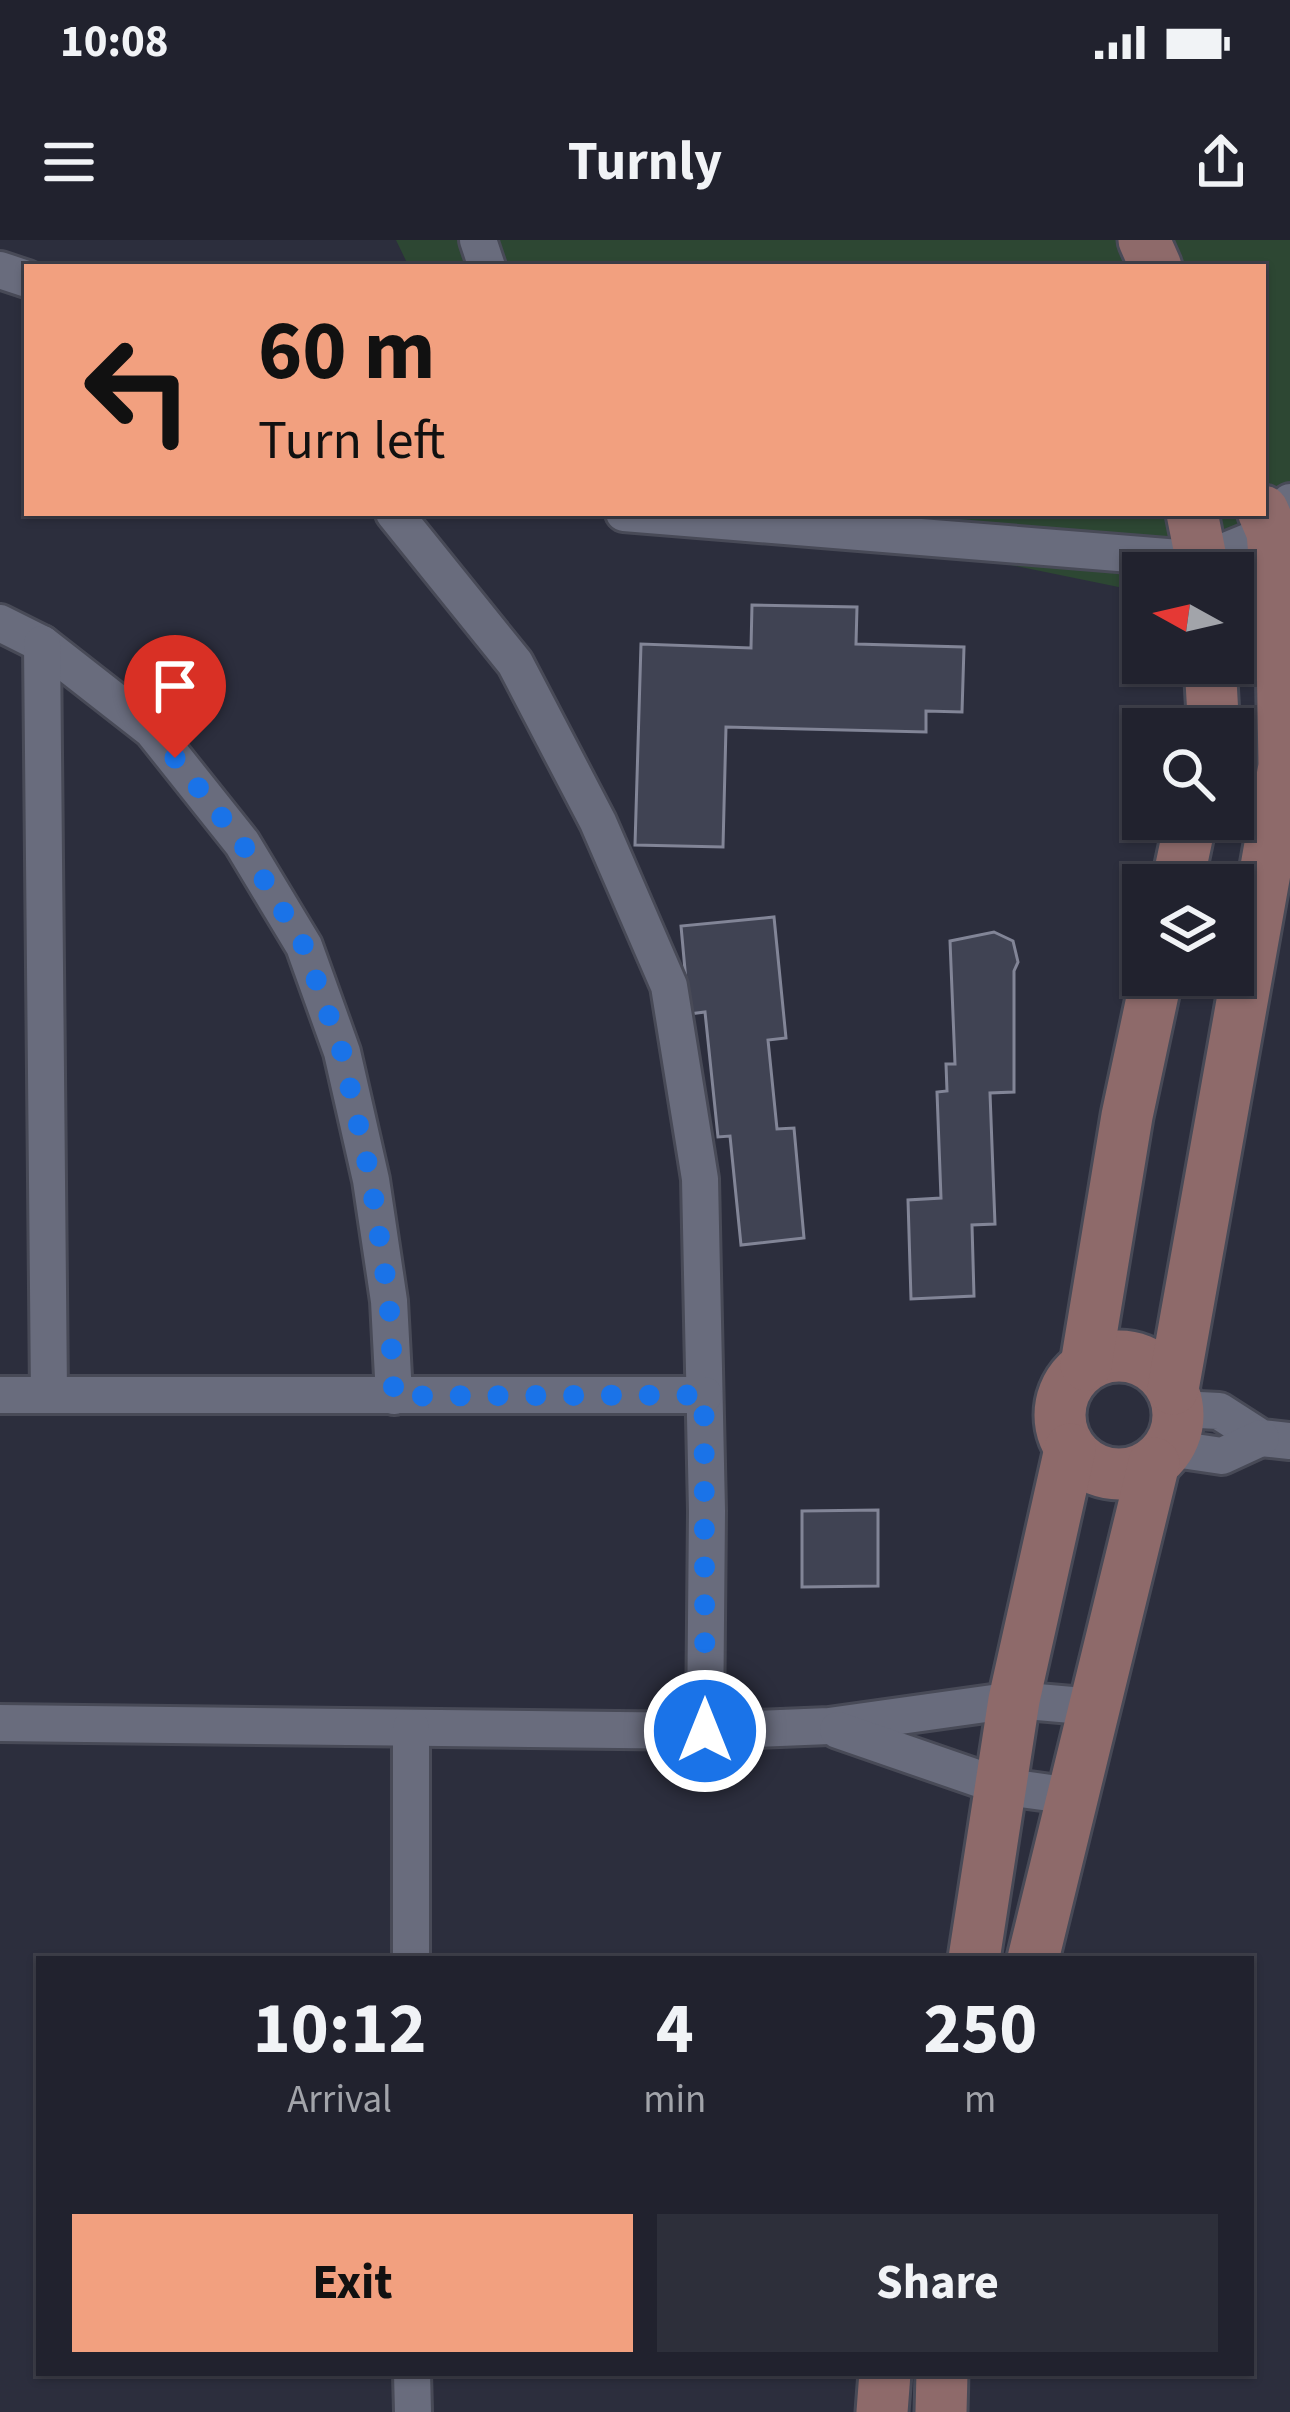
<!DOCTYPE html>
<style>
body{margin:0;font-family:"Source Sans 3",sans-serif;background:#2d2f3a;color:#f1f3f6;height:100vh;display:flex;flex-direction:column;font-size:45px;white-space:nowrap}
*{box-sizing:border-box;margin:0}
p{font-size:39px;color:#a2a4aa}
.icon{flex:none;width:66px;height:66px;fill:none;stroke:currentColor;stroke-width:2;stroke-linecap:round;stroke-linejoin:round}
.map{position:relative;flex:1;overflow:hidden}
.details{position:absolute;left:36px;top:1716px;width:1218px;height:420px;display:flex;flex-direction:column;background:#21222e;border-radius:0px;box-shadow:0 3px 9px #0004,0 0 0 3px #3e3f4a}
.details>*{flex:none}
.banner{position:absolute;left:24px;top:24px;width:1242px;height:252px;border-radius:0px;box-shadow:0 3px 9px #0004,0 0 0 3px #3e3f4a;background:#f2a07f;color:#111;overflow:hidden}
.needle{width:78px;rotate:278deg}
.fabs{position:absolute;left:1122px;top:312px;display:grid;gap:24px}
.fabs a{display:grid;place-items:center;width:132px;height:132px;border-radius:0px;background:#21222e;box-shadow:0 3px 9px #0004,0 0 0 3px #3e3f4a;font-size:60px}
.pin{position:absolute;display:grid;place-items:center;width:102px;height:102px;color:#fff;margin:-123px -51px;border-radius:50% 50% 50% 0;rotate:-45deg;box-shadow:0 0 12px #0007}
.pin .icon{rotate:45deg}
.me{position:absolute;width:132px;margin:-66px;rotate:0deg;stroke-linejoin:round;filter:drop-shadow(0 0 9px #0008)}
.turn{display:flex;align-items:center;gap:42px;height:252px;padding:0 36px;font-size:54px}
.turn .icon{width:156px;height:156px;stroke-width:2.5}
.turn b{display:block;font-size:84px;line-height:102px}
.eta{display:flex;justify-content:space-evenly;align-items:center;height:204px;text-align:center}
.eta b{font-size:72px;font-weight:700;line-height:84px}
.cta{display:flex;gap:24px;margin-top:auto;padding:24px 36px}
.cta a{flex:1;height:138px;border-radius:0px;background:#f2a07f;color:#111;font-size:48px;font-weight:700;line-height:138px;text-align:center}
.cta a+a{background:#2d2f3a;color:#f1f3f6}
.status{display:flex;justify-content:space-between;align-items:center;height:84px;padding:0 60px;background:#21222e;direction:ltr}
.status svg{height:33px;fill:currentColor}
header{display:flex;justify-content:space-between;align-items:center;height:156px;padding:0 36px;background:#21222e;font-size:54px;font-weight:700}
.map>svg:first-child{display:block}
.green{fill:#2d4733}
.building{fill:#404353;stroke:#828597;stroke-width:3}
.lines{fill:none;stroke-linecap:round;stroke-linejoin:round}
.minor-casing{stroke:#484a57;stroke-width:42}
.secondary-casing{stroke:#484a57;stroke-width:57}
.minor{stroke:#696c7d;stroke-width:36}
.secondary{stroke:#8e6a6a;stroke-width:51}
.route{stroke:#1a73e8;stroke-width:21;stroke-dasharray:0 37.8}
</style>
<div class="status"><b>10:08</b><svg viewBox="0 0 49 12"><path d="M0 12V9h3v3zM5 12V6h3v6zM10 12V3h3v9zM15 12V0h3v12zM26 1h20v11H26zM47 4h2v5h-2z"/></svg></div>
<header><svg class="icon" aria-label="menu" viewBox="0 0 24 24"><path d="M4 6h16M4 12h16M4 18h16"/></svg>Turnly<svg class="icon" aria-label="share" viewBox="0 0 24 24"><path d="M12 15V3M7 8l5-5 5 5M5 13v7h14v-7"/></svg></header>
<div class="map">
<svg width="1290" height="2172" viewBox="0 0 1290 2172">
<rect width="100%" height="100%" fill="#2c2e3d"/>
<path class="green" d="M396 0H1290V381L1233 370V333H1143V352L757 273H1263V27H409Z"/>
<g class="building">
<path d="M752 365 857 367 856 404 964 407 962 472 926 471V492L726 487 723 607 635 605 641 404 751 408Z"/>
<path d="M774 677 786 798 768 800 777 889 794 888 804 998 741 1005 730 896 718 897 705 772 689 774 681 686Z"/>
<path d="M994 692 1013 701 1018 722 1014 731V852L990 853 995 984 972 985 974 1056 911 1059 908 960 941 958 937 852 947 851 946 824H955L950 701Z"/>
<path d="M878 1270V1346L802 1347V1271Z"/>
</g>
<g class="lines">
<g class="minor-casing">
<g id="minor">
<path d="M478 0 487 27"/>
<path d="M0 30 27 39"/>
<path d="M394 273 515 423 598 582 669 746 700 939 707 1271 705 1491"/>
<path d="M624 273 1204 320 1272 292 1290 262"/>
<path d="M0 383 42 404 152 490 242 603 304 706 342 812 371 940 389 1061 394 1156"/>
<path d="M42 404 49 1155"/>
<path d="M0 1155H704"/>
<path d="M1179 1169 1219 1171 1261 1198 1290 1201"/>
<path d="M1168 1208 1222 1216 1261 1198"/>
<path d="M0 1483 705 1491 829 1486 1014 1460 1095 1467"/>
<path d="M411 1488V1719"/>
<path d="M838 1490 1000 1546 1072 1556"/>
<path d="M412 2133 413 2172"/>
</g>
</g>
<g class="secondary-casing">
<g id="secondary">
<path d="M1144 0 1156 27"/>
<path d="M1192 273 1204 333"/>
<path d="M1210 423 1213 476 1210 489"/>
<path d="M1177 645 1191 579"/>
<circle cx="1119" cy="1175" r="59"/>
<path d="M1086 1125 1127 876 1157 735"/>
<path d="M1173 1149 1284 526 1282 411 1272 292 1263 271"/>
<path d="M974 1719 1014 1460 1070 1209"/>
<path d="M1033 1719 1154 1223"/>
<path d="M882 2172 885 2133"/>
<path d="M941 2172 942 2133"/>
</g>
</g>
<use href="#minor" class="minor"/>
<use href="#secondary" class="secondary"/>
</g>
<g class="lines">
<path class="route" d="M175 518 242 603 304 706 342 812 371 940 389 1061 394 1156 704 1155 705 1491"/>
</g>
</svg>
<div class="fabs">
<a><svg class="needle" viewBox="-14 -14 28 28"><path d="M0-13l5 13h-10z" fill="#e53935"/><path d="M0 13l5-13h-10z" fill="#a2a4aa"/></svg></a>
<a><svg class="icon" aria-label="search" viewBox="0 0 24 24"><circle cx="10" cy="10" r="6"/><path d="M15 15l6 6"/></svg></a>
<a><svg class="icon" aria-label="layers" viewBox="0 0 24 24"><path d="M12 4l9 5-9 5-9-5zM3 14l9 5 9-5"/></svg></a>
</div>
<div class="pin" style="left:175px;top:518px;background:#d93025"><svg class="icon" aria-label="arrive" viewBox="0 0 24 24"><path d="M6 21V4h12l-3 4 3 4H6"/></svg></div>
<svg class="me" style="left:705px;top:1491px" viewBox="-20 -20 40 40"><circle r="17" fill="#1a73e8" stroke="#fff" stroke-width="3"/><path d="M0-11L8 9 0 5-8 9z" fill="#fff"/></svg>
<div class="banner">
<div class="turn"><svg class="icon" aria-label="left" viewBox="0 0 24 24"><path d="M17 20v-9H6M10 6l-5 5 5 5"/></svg><div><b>60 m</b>Turn left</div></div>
</div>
<section class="details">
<div class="eta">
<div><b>10:12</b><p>Arrival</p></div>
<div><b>4</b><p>min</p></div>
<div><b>250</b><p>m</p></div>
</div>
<div class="cta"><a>Exit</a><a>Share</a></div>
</section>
</div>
